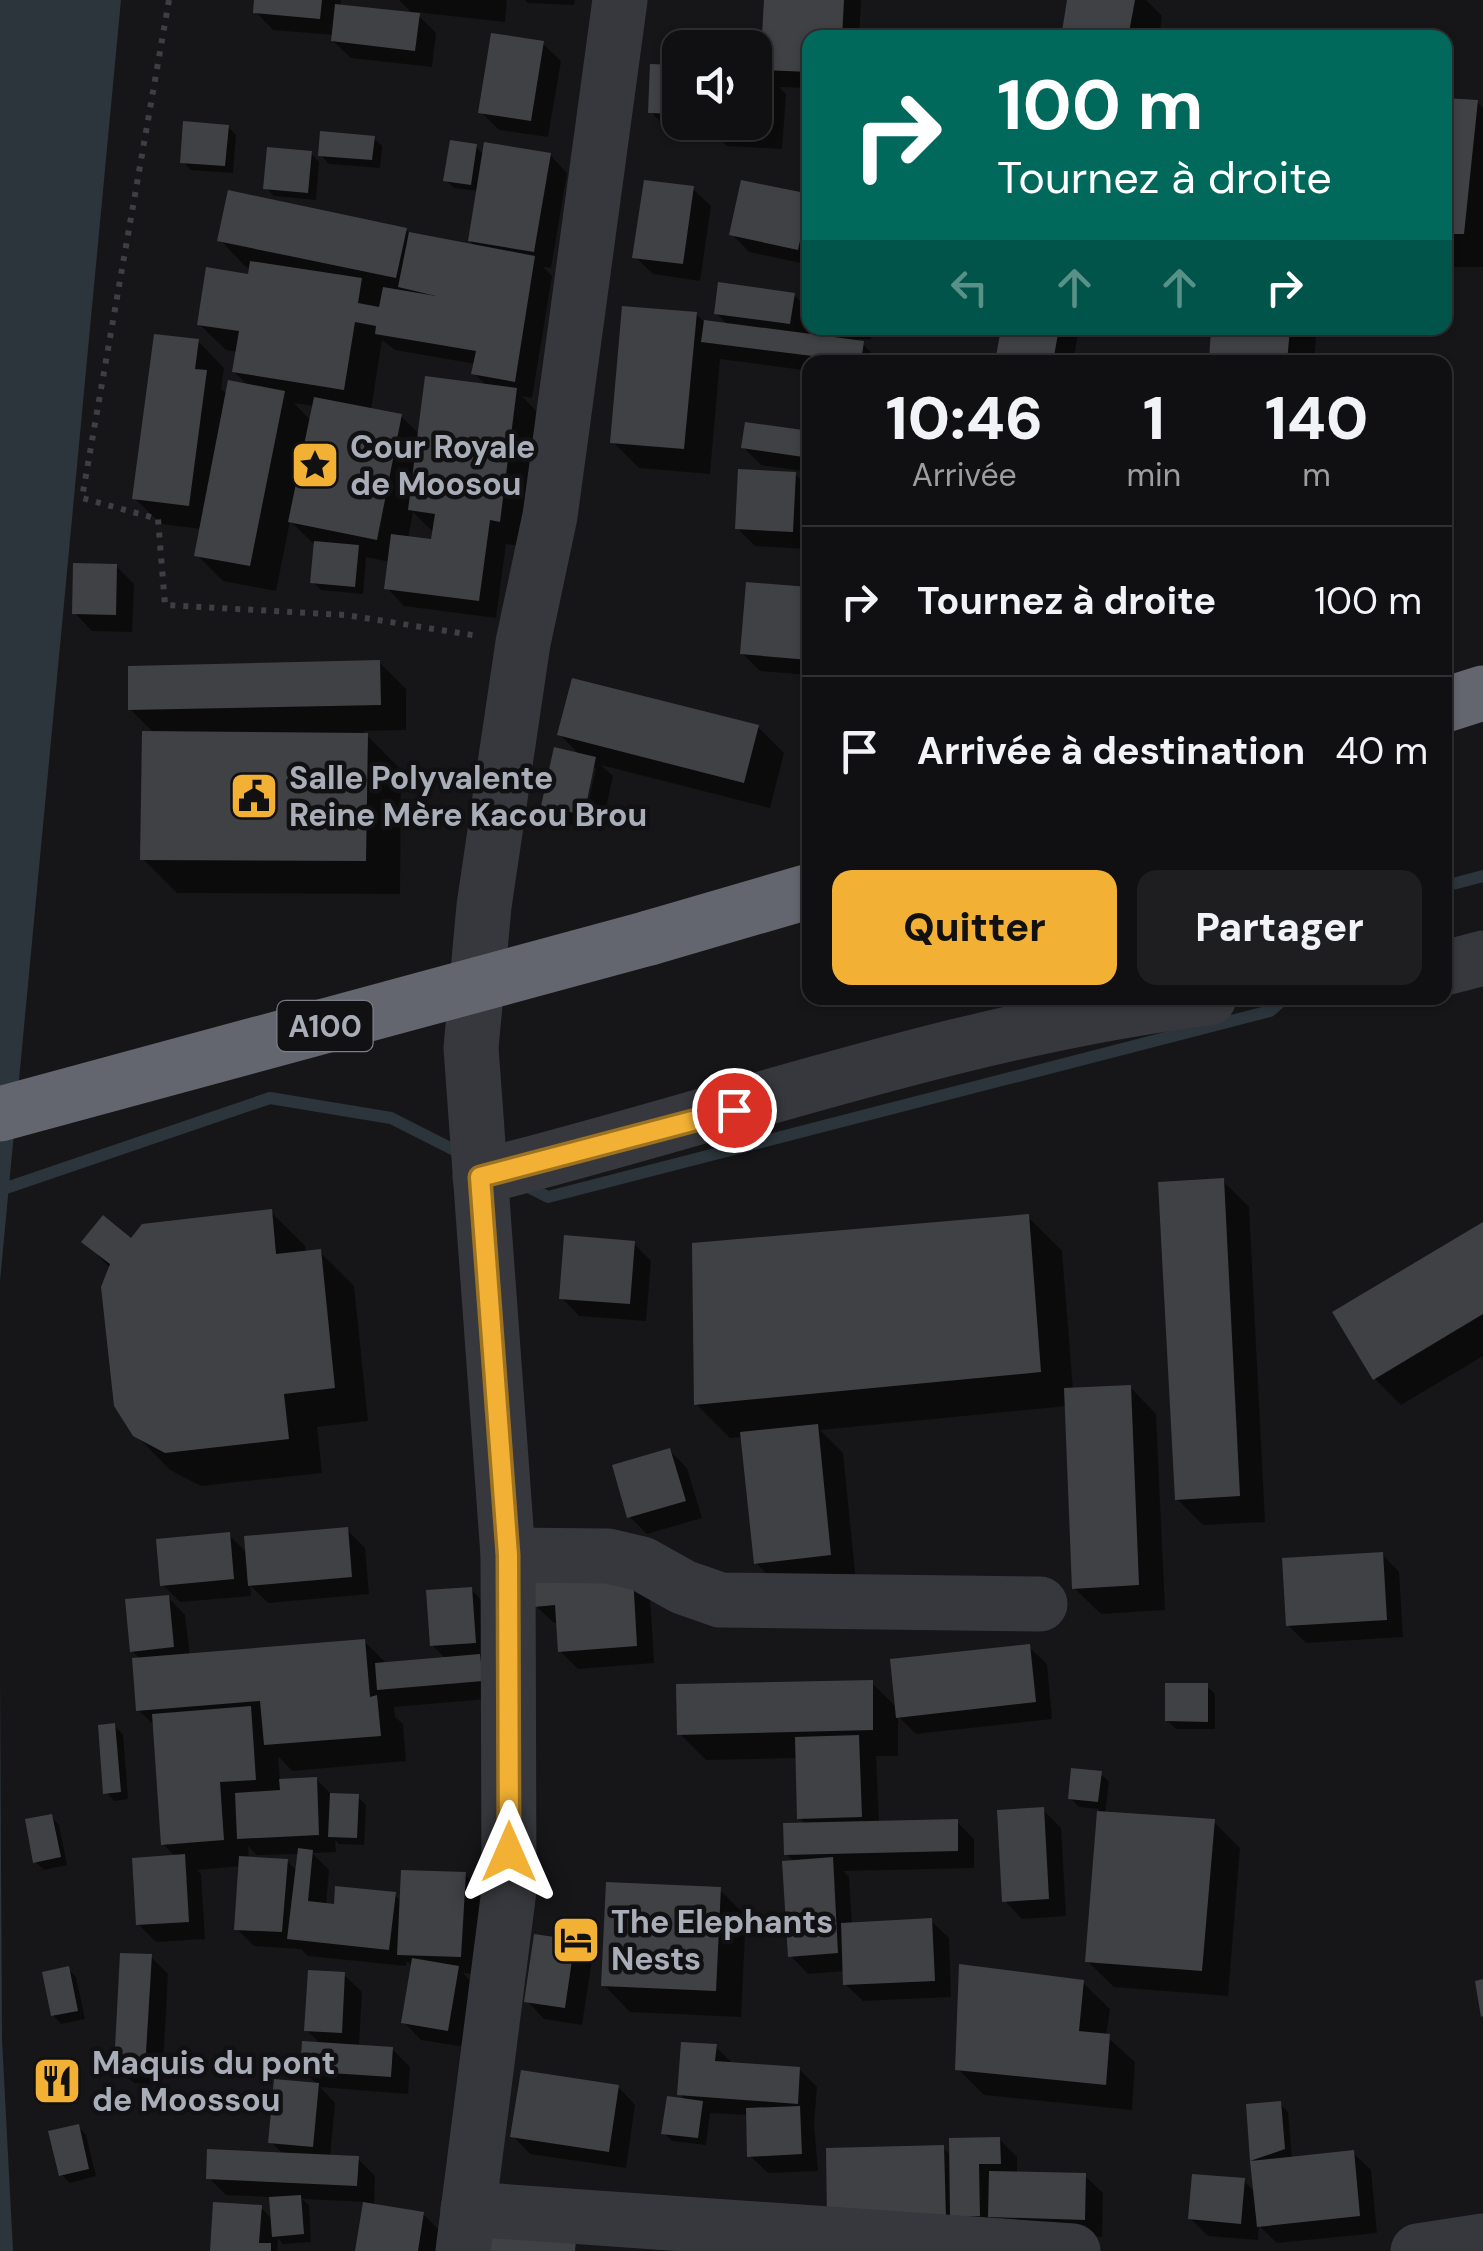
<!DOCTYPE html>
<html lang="fr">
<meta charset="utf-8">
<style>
body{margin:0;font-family:"DM Sans",sans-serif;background:#1e1e20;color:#f1f3f6;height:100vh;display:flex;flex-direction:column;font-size:38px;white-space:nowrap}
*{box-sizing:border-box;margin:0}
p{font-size:32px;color:#9c9d9f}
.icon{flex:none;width:55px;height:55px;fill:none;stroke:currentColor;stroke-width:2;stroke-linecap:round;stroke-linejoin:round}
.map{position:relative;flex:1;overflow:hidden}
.sheet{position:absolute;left:802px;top:355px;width:650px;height:650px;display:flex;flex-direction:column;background:#101012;border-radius:20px;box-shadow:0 2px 8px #0004,0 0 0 2px #303032}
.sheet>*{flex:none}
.banner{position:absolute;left:802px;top:30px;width:650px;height:305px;border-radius:20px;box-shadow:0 2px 8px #0004,0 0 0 2px #303032;background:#00695c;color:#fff;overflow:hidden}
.fabs{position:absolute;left:662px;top:30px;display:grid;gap:20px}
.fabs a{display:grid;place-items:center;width:110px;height:110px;border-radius:20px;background:#101012;box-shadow:0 2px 8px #0004,0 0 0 2px #303032;font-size:50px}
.pin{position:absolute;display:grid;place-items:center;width:85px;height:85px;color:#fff;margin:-42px;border:5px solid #fff;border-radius:50%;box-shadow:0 2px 10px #0007}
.me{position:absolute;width:110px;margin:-55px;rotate:0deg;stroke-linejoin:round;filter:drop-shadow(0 0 8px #0008)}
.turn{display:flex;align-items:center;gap:35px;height:210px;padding:0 30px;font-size:45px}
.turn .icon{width:130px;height:130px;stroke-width:2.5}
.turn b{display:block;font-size:70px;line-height:85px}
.lanes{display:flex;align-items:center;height:95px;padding:0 30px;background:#0003;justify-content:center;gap:50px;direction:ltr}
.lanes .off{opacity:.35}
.eta{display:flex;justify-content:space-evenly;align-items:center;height:170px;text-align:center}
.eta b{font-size:60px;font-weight:800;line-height:70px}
.action{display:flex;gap:20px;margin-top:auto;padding:20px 30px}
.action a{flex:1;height:115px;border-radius:20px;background:#f2b134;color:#111;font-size:40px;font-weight:800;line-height:115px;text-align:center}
.action a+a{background:#1e1e20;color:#f1f3f6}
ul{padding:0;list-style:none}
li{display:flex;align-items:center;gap:30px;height:150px;padding:0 30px;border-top:2px solid #303032}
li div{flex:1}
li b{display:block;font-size:38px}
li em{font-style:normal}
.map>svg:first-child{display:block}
.water{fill:#2c353c}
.shadow{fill:#0007;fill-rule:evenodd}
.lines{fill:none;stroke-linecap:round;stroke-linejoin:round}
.stream{stroke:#2c353c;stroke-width:12}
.building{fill:#404145}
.path{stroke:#3d3f44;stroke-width:6;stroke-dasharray:5 8;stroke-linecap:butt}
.minor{stroke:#37383d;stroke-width:55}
.highway{stroke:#63666e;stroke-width:55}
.highway-bridge{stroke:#63666e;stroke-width:55}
.route-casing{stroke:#9d7322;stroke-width:25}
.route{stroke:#f2b134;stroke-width:18}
.labels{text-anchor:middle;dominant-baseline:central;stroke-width:9;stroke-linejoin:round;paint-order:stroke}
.shield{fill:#111113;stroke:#7b7e86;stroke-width:2.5}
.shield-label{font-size:30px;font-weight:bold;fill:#a8adb8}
.poi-label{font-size:32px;font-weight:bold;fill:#a8adb8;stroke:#111113;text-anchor:start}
</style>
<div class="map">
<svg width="1483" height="2251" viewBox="0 0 1483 2251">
<rect width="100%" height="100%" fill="#161618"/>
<g class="water">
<path d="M0 0H121L0 1281Z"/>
<path d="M0 1673 2 2039 13 2251H0Z"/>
</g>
<g class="shadow">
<path d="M257 0H341L340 7 414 15 399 0H507L505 22 415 12 436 33 432 67 351 58 333 41 334 35 273 30 256 12Z"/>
<path d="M525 0H575L574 5 528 3Z"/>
<path d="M766 0H861L859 38H810V88L779 87 786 94 782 149 727 146 713 131 669 130 651 112 680 67V122H755V76L770 77 763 70Z"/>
<path d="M1070 0H1146L1162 16 1159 38H1063Z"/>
<path d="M543 44 561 61 548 137 499 130 481 112Z"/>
<path d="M1445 101 1477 102 1483 108V267H1445Z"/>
<path d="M228 127 236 135 233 173 191 170 183 162Z"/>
<path d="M373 138 382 146 380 168 329 164 321 155Z"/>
<path d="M476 147 484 155H550L567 173 551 268 543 267 552 276 532 398 522 396 542 417 526 547 506 544 496 618 404 606 387 588 390 562 366 557 363 594 321 590 313 582 316 546 290 521 276 591 223 581 197 555 202 529 161 524 134 498 198 341 224 368 221 389 228 395 250 387 234 372 238 352 226 350 199 324 250 277 251 268 246 267 220 240 406 230 411 235 477 248 470 241 478 191 454 188 446 180ZM382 340 395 350 476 364 474 373 488 387 420 435 401 416 371 410ZM294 403 314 406 311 421ZM413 512 435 534 434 542 408 539Z"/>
<path d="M311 153 319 162 316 200 274 196 266 188Z"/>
<path d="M693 189 711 206 700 281 653 274 635 257Z"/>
<path d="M808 196 810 265 749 252 732 234Z"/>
<path d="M794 295 810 311 808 336 832 339 820 328H872L871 340 858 339 880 362H810V371L720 359 710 474 639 468 613 442 696 314 704 322 729 326 716 313Z"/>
<path d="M1003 328H1079L1073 362H997Z"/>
<path d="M1214 328H1317L1314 362H1211Z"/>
<path d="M810 433V472L761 465 743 447Z"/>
<path d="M795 474 810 489V549L755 546 737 528Z"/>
<path d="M116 566 134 584 132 632 92 631 75 613Z"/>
<path d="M748 585 810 590V675L760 671 742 653Z"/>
<path d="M380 663 406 689V730L363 731 401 770 400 894 177 893 142 858 155 734 130 709Z"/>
<path d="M758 727 784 753 770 808 601 765 613 776 601 831 583 828 596 768H591L579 826 561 823 544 805 581 756 560 735Z"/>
<path d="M1223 1181 1249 1207 1265 1522 1203 1525 1177 1499Z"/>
<path d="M271 1212 305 1246 306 1253 320 1252 354 1286 368 1421 317 1427 322 1473 201 1486 170 1470 135 1434 111 1269 85 1242H132Z"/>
<path d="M1028 1217 1062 1251 1073 1390 1130 1387 1156 1414 1165 1610 1101 1614 1074 1588 1067 1406 820 1430 843 1453 856 1581 782 1589 756 1563 743 1437 730 1438 696 1404Z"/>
<path d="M1483 1225V1356L1401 1405 1375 1379Z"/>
<path d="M634 1244 651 1261 646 1321 579 1316 562 1298Z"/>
<path d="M670 1451 687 1468 702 1518 647 1534 630 1517Z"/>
<path d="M347 1530 365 1548 369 1594 268 1603 250 1585 251 1596 180 1602 163 1585 229 1535 248 1554Z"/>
<path d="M1382 1554 1399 1572 1403 1637 1306 1643 1288 1625Z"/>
<path d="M632 1578 650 1596 654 1663 578 1669 560 1651 559 1623H554L536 1606Z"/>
<path d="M471 1589 488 1607 499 1698 394 1707 395 1717 403 1724 406 1761 292 1771 278 1756 280 1781 316 1779 332 1795 358 1797 366 1805 364 1845 339 1844 335 1840 336 1852 312 1853 329 1870 326 1906 395 1895 402 1902 465 1874 482 1892 478 1974 463 1973 475 1986 465 2047 421 2040 404 2022 413 1967 407 1961 406 1966 308 1956 301 1949 254 1946 237 1929 241 1866 197 1870 201 1874 205 1939 156 1942 138 1924 176 1857 163 1844 156 1727 138 1710 141 1660 132 1651 168 1597 185 1615 190 1656 364 1641 387 1664 446 1659 432 1645ZM248 1846 257 1855 300 1854 298 1872 287 1861 249 1859Z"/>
<path d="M1029 1647 1047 1664 1052 1719 916 1734 898 1716V1756H876L879 1823 957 1822 974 1839V1868L843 1871 849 1877 852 1925 931 1921 949 1938 951 1997 863 2001 845 1984V1971L808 1974 791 1956 795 1862 786 1854 807 1825 800 1818 798 1758 706 1760 680 1734 872 1683 898 1709Z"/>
<path d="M1207 1686 1215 1694V1729H1176L1167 1720Z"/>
<path d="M114 1726 123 1734 128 1799 114 1801 106 1792Z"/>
<path d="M1101 1774 1109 1782 1105 1814 1214 1822 1240 1848 1228 1996 1114 1987 1087 1961 1099 1809 1079 1807 1070 1798Z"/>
<path d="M1043 1810 1061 1828 1066 1916 1022 1919 1005 1901Z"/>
<path d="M51 1817 59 1825 67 1865 44 1870 36 1862Z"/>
<path d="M720 1890 746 1916 741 2017 630 2012 604 1985Z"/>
<path d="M574 1942 592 1960 582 2025 544 2019 527 2001Z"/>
<path d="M151 1957 168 1974 162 2085 134 2083 116 2066Z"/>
<path d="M68 1969 76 1977 85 2019 61 2024 53 2015Z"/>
<path d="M344 1975 362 1992 359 2047 392 2049 410 2067 408 2094 320 2087 335 2103 330 2157 357 2158 375 2176 374 2206 423 2214 441 2232 438 2251H357L366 2202 302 2199 309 2205 311 2242 283 2244 278 2238 277 2251H212L261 2208 274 2221 272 2197 226 2195 209 2178 284 2155 271 2142 318 2085 303 2070 321 2044 306 2030Z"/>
<path d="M1083 1983 1110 2009 1106 2036 1135 2062 1132 2110 984 2095 958 2069Z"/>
<path d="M716 2047 734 2065 799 2069 817 2087 814 2124 818 2171 768 2173 750 2156 748 2115 710 2113 706 2145 672 2141 664 2133 687 2101 680 2094Z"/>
<path d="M618 2087 635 2105 626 2168 530 2154 513 2136Z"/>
<path d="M1280 2104 1288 2112 1292 2159 1353 2153 1371 2170 1377 2233 1277 2243 1259 2226 1258 2240 1208 2236 1190 2218 1244 2181 1256 2193 1249 2106Z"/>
<path d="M78 2126 86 2135 96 2176 70 2183 61 2174Z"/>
<path d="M999 2139 1017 2157V2174L1085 2176 1103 2193 1102 2237 1008 2233 856 2247 943 2148 952 2156Z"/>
</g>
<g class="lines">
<g class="stream">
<path d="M1445 886 1483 876"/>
<path d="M524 1185 548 1197 1270 1011 1285 998"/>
<path d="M0 1190 270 1098 391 1118 466 1156"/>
</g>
</g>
<g class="building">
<path d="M254 0H322L320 19 253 13Z"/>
<path d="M764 0H844L842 38H810V72L760 70Z"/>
<path d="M1067 0H1135L1128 38H1061Z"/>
<path d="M335 4 420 13 415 51 331 41Z"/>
<path d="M491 33 544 41 531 121 478 113Z"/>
<path d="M650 64 680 65V114L648 113Z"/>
<path d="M755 73 770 74 765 133 707 129 708 122H755Z"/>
<path d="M1445 98 1478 100 1464 234H1445Z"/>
<path d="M183 121 229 125 225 166 180 163Z"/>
<path d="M320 131 375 136 372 160 318 156Z"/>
<path d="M450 140 477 144 471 185 443 181Z"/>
<path d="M484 142 551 153 534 252 468 241Z"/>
<path d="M267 147 312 151 308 193 263 189Z"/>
<path d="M644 180 694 186 683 264 632 258Z"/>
<path d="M741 180 810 194 798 250 729 235Z"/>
<path d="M228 190 407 228 396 278 217 241Z"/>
<path d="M409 232 535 256 515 382 471 374 476 351 375 334 376 326 355 322 344 390 232 372 239 331 197 325 206 267 248 274 250 261 362 278 358 303 379 307 383 287 436 296 398 287Z"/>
<path d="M718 282 795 293 790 324 714 314Z"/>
<path d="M622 306 697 312 684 449 610 443Z"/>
<path d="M704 320 864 341 861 362 701 342Z"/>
<path d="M1001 328H1059L1053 362H995Z"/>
<path d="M1211 328H1290L1287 362H1209Z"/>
<path d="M154 334 199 339 195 369 207 370 189 506 132 499Z"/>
<path d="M425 376 517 388 500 522 490 520 479 601 384 589 391 534 431 539 435 514 408 510Z"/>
<path d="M228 380 285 391 250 566 194 556Z"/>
<path d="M314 397 402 414 377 540 288 522Z"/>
<path d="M745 422 810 431V458L741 448Z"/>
<path d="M738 469 796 472 793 532 735 529Z"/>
<path d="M807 499H810V536L803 535Z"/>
<path d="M314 541 359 545 355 587 310 583Z"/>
<path d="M73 563 117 564 116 615 72 614Z"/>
<path d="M746 582 810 587 809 660 740 654Z"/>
<path d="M380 660 381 705 128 710V666Z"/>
<path d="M572 678 759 725 744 783 557 735Z"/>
<path d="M142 731 368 733 366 861 140 860Z"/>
<path d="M554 747 596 757 584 815 541 806Z"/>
<path d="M1224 1178 1240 1496 1175 1500 1158 1182Z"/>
<path d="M272 1209 276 1254 321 1249 335 1388 284 1394 289 1439 165 1453 133 1436 114 1406 101 1287 110 1264 81 1242 103 1215 131 1238 142 1224Z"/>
<path d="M1029 1214 1041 1372 694 1405 692 1243Z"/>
<path d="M1483 1222V1314L1373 1380 1332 1312Z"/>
<path d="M564 1235 635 1241 630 1304 559 1299Z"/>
<path d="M1131 1385 1139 1585 1072 1589 1064 1388Z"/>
<path d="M818 1424 831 1555 754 1564 740 1432Z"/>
<path d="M670 1448 686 1501 627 1518 612 1465Z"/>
<path d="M348 1527 352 1577 248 1586 244 1536Z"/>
<path d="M230 1532 234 1579 160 1586 156 1539Z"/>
<path d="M1383 1552 1387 1620 1286 1626 1282 1558Z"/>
<path d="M633 1575 637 1646 558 1652 555 1605 534 1607 532 1582Z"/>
<path d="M472 1587 476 1643 430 1646 426 1590Z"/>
<path d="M169 1595 174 1647 130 1652 125 1599Z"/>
<path d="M365 1639 370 1697 377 1695 381 1736 264 1745 260 1701 136 1711 132 1658Z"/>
<path d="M1030 1644 1036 1702 896 1718 890 1659Z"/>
<path d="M480 1654 483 1681 377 1690 375 1663Z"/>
<path d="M873 1680V1730L677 1735 676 1684Z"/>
<path d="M1165 1683H1208V1722L1165 1721Z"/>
<path d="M251 1706 256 1780 220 1782 224 1840 161 1845 152 1714Z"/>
<path d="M115 1723 121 1792 103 1794 98 1725Z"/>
<path d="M859 1735 862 1817 797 1819 795 1737Z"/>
<path d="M1071 1768 1102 1771 1098 1802 1068 1799Z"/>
<path d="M317 1777 319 1835 237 1839 235 1793 280 1790 279 1779Z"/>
<path d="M330 1793 359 1794 357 1838 328 1837Z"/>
<path d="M1044 1807 1049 1899 1002 1902 997 1810Z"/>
<path d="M1097 1811 1215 1819 1202 1971 1085 1962Z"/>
<path d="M52 1814 61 1857 33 1863 25 1819Z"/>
<path d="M958 1819V1851L784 1855 783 1823Z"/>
<path d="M298 1848 313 1850 308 1901 334 1904 335 1886 396 1892 389 1950 287 1939Z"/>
<path d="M185 1854 189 1922 136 1925 132 1858Z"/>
<path d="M239 1856 288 1859 282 1932 234 1930Z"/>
<path d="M833 1857 838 1953 788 1957 782 1861Z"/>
<path d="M401 1870 466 1872 461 1957 397 1955Z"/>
<path d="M606 1882 721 1887 716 1991 601 1986Z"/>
<path d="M932 1918 935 1981 843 1985 841 1923Z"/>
<path d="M534 1934 575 1940 565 2008 524 2002Z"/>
<path d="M120 1953 152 1954 145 2069 114 2067Z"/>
<path d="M412 1958 459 1966 448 2031 401 2023Z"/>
<path d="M959 1964 1084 1980 1079 2031 1110 2034 1106 2085 955 2070Z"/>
<path d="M69 1966 78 2011 51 2016 42 1972Z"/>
<path d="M308 1970 345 1972 342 2033 304 2031Z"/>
<path d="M1483 1979V2016L1481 2017 1475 1981Z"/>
<path d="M302 2041 393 2047 391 2077 300 2071Z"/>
<path d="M681 2042 717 2044 715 2061 800 2067 798 2104 677 2095Z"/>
<path d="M521 2070 619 2085 609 2152 510 2137Z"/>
<path d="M274 2079 319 2083 313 2147 268 2143Z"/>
<path d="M667 2096 703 2101 698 2138 661 2134Z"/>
<path d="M1281 2101 1285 2149 1250 2161 1246 2104Z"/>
<path d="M800 2106 802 2154 747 2157 746 2108Z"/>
<path d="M79 2124 89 2169 59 2176 48 2131Z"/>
<path d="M1000 2137 1001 2164H979L980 2216 950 2217 949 2138Z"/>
<path d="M944 2145 946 2219 827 2221 826 2148Z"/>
<path d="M207 2149 359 2156 357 2186 206 2179Z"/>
<path d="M1354 2150 1360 2216 1257 2227 1250 2161Z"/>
<path d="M989 2171 1086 2173 1085 2220 988 2217Z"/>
<path d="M1192 2174 1245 2178 1241 2224 1188 2219Z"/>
<path d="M301 2195 304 2234 272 2237 269 2197Z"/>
<path d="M213 2202 262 2205 259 2243H271V2251H210Z"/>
<path d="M363 2202 424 2212 418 2251H355Z"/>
<path d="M490 2229 576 2240 575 2251H487Z"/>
</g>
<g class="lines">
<path class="path" d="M169 0 82 498 158 519 165 605 346 615 478 636"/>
<g class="minor">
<path d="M1445 968 1483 958"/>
<path d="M480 1177C722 1116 961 1029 1209 998"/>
<path d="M508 1555 608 1556 642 1564 683 1587 720 1600 1040 1604"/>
<path d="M468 2209 1073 2251"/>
<path d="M463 2251 509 1890 508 1555 471 1048 484 906 523 643 550 516 620 0"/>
<path d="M1418 2251 1483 2241"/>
</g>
<g class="highway">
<path d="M1445 705 1483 693"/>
<path d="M649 938 810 891"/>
</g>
<path class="highway-bridge" d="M0 1114 649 938"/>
</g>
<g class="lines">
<g class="route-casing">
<path id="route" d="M509 1852 508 1555 480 1177 734 1110"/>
</g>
<use href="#route" class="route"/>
</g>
<defs>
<g id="sight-square" transform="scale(2.5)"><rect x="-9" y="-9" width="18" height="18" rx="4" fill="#f2b134" stroke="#111113"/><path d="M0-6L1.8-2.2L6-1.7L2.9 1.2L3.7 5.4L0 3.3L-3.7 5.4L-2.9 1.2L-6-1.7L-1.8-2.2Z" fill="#111"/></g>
<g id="civic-square" transform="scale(2.5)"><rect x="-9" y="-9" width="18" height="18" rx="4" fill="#f2b134" stroke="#111113"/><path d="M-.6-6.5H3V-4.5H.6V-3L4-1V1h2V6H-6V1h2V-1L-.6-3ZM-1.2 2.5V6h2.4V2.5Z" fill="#111"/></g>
<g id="hotel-square" transform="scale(2.5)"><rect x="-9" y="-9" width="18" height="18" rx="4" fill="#f2b134" stroke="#111113"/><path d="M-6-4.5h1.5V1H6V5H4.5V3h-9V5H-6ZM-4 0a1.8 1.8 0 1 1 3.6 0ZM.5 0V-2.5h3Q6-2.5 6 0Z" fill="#111"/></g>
<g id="restaurant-square" transform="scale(2.5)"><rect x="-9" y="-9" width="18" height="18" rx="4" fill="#f2b134" stroke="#111113"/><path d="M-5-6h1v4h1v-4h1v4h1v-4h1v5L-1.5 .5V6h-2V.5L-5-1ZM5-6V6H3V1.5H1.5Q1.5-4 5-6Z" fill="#111"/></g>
</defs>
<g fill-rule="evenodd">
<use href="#sight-square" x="315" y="465"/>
<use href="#civic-square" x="254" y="796"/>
<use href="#hotel-square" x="576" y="1940"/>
<use href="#restaurant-square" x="57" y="2081"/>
</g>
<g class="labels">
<rect class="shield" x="277.5" y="1001" width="95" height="50" rx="8"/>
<g class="shield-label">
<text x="325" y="1026">A100</text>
</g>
<g class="poi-label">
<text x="350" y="447">Cour Royale<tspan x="350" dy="37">de Moosou</tspan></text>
<text x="289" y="778">Salle Polyvalente<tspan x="289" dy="37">Reine Mère Kacou Brou</tspan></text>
<text x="611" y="1922">The Elephants<tspan x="611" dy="37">Nests</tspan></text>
<text x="92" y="2063">Maquis du pont<tspan x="92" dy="37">de Moossou</tspan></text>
</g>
</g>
</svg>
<div class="fabs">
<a><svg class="icon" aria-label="sound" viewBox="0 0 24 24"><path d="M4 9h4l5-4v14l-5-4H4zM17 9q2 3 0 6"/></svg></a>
</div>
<div class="pin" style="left:734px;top:1110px;background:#d93025"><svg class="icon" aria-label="arrive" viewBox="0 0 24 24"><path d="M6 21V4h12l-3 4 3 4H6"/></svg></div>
<svg class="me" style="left:509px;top:1852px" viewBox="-20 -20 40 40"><path d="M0-17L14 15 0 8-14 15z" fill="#f2b134" stroke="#fff" stroke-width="4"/></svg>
<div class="banner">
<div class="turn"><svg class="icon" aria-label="right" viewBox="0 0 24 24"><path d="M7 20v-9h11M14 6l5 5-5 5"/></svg><div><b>100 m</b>Tournez à droite</div></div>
<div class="lanes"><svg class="icon off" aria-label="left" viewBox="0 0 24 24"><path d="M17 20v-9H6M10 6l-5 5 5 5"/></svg><svg class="icon off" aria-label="ahead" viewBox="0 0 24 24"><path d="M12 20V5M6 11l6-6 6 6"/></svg><svg class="icon off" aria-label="ahead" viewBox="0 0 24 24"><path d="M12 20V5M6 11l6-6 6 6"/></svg><svg class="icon" aria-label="right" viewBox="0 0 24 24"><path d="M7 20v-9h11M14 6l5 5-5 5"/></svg></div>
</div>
<section class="sheet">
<div class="eta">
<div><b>10:46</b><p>Arrivée</p></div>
<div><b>1</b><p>min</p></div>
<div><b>140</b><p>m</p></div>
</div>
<ul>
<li><svg class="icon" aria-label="right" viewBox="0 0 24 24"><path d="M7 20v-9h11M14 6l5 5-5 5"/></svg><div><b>Tournez à droite</b></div><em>100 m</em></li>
<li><svg class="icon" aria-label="arrive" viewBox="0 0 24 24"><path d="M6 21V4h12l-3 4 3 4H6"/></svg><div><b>Arrivée à destination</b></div><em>40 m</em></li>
</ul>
<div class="action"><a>Quitter</a><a>Partager</a></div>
</section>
</div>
